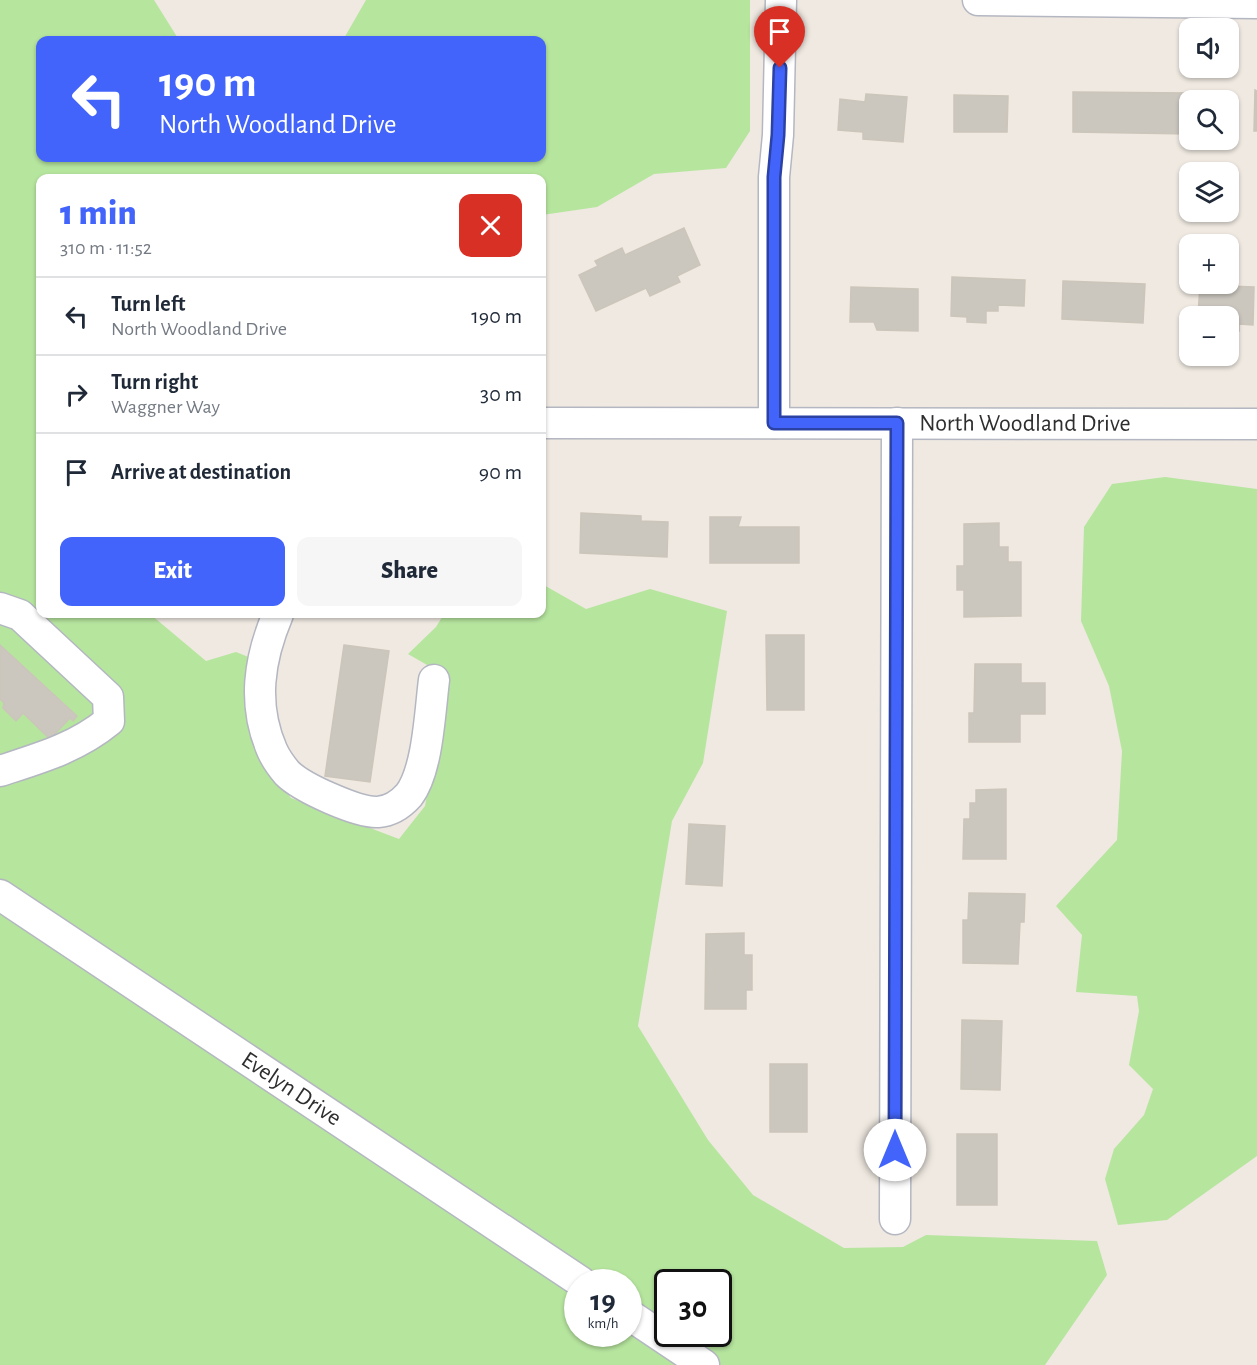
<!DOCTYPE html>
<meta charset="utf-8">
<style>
body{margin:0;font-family:"Alegreya Sans",sans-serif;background:#f6f6f7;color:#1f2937;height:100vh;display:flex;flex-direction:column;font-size:22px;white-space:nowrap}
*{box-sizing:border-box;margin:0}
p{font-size:20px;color:#747a83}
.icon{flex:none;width:33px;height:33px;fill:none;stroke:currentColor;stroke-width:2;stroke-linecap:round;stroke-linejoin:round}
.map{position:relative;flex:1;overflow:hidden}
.panel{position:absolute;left:36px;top:174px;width:510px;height:444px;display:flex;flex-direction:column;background:#fff;border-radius:12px;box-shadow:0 2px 4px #0004}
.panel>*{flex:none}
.banner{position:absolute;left:36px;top:36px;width:510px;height:126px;border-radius:12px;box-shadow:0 2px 4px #0004;background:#4264fb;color:#fff;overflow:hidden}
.fabs{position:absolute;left:1179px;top:18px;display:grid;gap:12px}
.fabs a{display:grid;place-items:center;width:60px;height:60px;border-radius:12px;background:#fff;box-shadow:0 2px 4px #0004;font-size:30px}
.speed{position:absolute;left:564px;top:1269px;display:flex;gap:12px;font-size:30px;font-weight:700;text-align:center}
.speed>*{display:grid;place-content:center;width:78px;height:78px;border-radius:50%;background:#fff;box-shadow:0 2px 4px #0004;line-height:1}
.speed small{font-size:15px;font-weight:400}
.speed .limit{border:3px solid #111;border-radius:9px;background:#fff;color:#111}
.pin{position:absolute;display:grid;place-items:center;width:51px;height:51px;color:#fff;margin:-62px -26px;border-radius:50% 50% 50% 0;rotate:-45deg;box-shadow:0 0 6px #0007}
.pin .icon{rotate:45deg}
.me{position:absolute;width:66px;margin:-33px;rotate:0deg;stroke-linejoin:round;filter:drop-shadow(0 0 4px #0008)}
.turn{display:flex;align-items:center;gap:21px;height:126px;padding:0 24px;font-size:27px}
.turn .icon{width:78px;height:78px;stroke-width:2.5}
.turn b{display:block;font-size:42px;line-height:51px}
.round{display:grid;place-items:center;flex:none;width:63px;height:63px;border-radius:12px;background:#f6f6f7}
.head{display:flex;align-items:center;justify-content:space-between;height:102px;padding:0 24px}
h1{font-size:36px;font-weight:800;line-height:45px;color:#4264fb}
.primary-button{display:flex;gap:12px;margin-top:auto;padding:12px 24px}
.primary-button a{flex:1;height:69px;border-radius:12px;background:#4264fb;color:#fff;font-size:24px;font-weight:800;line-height:69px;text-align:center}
.primary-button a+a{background:#f6f6f7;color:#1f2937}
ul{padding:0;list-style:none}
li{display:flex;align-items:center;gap:18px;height:78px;padding:0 24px;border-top:2px solid #e0e1e3}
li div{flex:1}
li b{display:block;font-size:22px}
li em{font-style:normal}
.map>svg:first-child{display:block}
.green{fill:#b6e59e;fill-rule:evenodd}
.building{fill:#cbc7bf;stroke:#cbc5ba;stroke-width:1.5}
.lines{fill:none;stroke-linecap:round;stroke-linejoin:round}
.minor-casing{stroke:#b4b7c1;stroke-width:33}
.minor{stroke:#fff;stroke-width:30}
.route-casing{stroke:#2b41a3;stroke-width:15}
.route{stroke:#4264fb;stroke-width:10}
.labels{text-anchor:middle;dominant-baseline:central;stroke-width:5;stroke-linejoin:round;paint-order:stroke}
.street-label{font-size:24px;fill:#2e2e2e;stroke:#fff}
</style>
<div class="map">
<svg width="1257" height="1365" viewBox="0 0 1257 1365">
<rect width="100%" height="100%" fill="#efe9e1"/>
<g class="green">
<path d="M0 0H154L179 40H40V158H542V40H343L366 0H750V131L726 168 654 174 597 207 542 215V178H40V614H150L206 661 236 652 251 658 248 712 261 763 291 798 399 839 425 806 448 677 408 654 436 627 444 614H542V584L586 609 650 589 727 611 703 763 672 821 638 1026 708 1140 753 1195 844 1248 903 1247 926 1235 1097 1241 1107 1275 1045 1365H0ZM578 1282H628V1334H578ZM668 1282H718V1334H668Z"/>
<path d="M1165 477 1257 489V1156L1167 1220 1118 1225 1105 1179 1114 1149 1144 1115 1153 1089 1129 1065 1139 1011 1137 996 1076 992 1082 935 1056 906 1117 840 1122 751 1109 686 1081 621 1084 527 1112 484Z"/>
</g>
<g class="building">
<path d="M1255 90 1257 91V131H1254Z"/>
<path d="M1073 92 1190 93V134L1073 132Z"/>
<path d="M866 94 907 97 903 142 863 139V132L838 130 840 99 865 102Z"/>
<path d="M954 95 1008 96 1007 132H954Z"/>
<path d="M684 228 700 265 677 276 680 282 650 296 646 288 596 311 579 275 598 266 595 261 622 248 625 255Z"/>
<path d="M952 277 1025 280 1024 306 998 305V311H986V323L967 322V317L951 316Z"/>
<path d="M1063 281 1145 284 1143 323 1062 319Z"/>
<path d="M1200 285 1254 287 1253 325 1239 324V331H1228V316H1198Z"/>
<path d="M851 287 918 289V331L877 330 874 322H850Z"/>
<path d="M581 513 641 516V521L668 522 667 557 580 553Z"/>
<path d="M710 517H741L738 527H799V563H710Z"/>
<path d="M999 523V547H1008V562H1021V616L964 617V590H957V566H964V524Z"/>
<path d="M766 635H804V710H767Z"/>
<path d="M0 645 77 716 73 721 70 718 52 737 54 743 23 713 16 721 3 708 4 703 0 699Z"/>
<path d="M344 645 389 651 370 782 325 776Z"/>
<path d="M975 664H1021V683H1045V714H1020V742H969V713H974Z"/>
<path d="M1006 789V859H963L964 819H970V803H976V790Z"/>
<path d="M689 824 725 826 722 886 686 884Z"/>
<path d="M969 893 1025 894 1024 922H1020L1018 964 963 963V920H968Z"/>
<path d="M744 933V955H752V990H746V1009H705L706 934Z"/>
<path d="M962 1020 1002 1021 1000 1090 961 1089Z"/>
<rect x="770" y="1064" width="37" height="68"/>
<rect x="957" y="1134" width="40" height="71"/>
</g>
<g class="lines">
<g class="minor-casing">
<g id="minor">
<path d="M978 0 1257 3"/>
<path id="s1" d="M542 423 1257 424"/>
<path d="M774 423V177L778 135 781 0"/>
<path d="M0 608 20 615 108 697 109 721C76 748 40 758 0 771"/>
<path d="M278 614C259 659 252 704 272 750 275 757 282 767 287 773 302 788 358 813 378 812 391 811 401 804 409 795 428 770 430 711 434 680"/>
<path id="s2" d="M0 895 581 1282"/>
<path d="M895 1219 897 423"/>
<path d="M628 1314 704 1365"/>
</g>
</g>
<use href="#minor" class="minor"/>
</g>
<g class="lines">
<g class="route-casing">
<path id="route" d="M780 68 778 135 774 177V423H897L895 1150"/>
</g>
<use href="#route" class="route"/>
</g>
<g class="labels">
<g class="street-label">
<text stroke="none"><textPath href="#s1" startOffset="483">North Woodland Drive</textPath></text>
<text stroke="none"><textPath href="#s2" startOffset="350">Evelyn Drive</textPath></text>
</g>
</g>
</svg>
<div class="fabs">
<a><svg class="icon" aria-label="sound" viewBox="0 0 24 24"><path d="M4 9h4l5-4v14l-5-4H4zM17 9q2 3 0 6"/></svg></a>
<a><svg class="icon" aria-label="search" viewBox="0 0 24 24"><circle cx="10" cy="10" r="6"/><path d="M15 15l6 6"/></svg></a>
<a><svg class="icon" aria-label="layers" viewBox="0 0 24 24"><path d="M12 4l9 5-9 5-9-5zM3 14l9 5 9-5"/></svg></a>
<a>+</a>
<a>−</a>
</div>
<div class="speed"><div>19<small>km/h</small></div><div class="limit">30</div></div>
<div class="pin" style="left:780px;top:68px;background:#d93025"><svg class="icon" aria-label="arrive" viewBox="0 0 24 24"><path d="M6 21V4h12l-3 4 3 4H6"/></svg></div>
<svg class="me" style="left:895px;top:1150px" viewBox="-20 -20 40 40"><circle r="19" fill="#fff"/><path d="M0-13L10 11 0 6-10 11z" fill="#4264fb"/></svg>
<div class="banner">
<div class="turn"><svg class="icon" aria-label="left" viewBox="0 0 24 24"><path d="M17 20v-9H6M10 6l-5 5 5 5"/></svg><div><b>190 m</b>North Woodland Drive</div></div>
</div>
<section class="panel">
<div class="head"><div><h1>1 min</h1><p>310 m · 11:52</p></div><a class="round" style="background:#d93025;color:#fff"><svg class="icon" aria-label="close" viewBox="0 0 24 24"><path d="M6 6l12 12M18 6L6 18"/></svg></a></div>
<ul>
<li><svg class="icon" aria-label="left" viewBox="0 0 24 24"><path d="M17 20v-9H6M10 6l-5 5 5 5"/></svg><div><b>Turn left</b><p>North Woodland Drive</p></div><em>190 m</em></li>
<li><svg class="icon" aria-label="right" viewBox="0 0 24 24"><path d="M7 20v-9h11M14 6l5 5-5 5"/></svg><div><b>Turn right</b><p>Waggner Way</p></div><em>30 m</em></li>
<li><svg class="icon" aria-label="arrive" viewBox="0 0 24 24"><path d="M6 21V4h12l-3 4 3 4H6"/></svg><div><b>Arrive at destination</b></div><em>90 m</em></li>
</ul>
<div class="primary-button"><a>Exit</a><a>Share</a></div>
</section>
</div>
